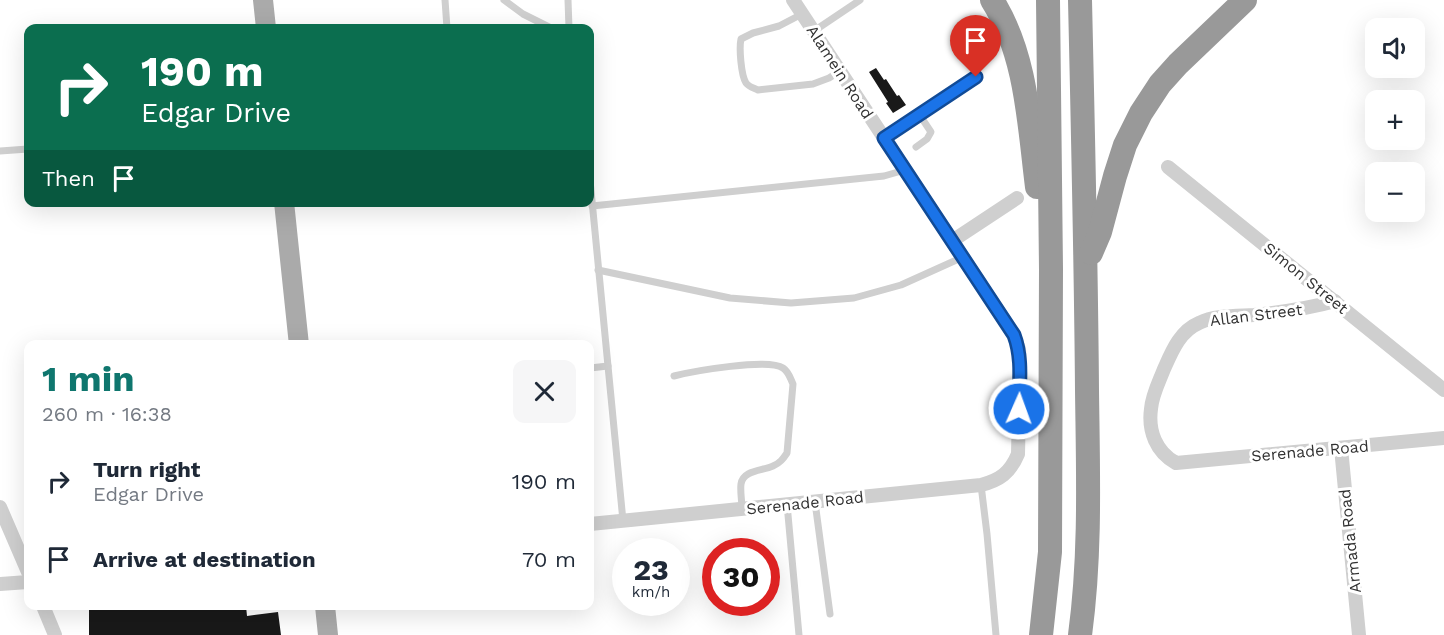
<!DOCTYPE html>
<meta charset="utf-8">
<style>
body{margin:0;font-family:"Work Sans",sans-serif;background:#f6f6f7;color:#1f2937;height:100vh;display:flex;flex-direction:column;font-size:22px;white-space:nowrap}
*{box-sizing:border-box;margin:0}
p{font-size:20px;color:#747a83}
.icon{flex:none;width:33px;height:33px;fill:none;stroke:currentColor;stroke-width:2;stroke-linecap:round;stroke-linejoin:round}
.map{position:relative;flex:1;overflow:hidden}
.details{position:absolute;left:24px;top:340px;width:570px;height:270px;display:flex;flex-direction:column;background:#fff;border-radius:12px;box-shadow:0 6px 24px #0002}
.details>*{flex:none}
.hud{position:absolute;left:24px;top:24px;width:570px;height:183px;border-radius:12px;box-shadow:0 6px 24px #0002;background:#0b6e4f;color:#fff;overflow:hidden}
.fabs{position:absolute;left:1365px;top:18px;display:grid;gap:12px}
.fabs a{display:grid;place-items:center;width:60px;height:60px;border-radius:12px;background:#fff;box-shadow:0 6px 24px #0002;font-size:30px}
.speed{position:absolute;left:612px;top:538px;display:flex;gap:12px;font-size:30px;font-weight:700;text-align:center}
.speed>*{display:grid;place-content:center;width:78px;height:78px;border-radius:50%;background:#fff;box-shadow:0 6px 24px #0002;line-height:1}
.speed small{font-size:15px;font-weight:400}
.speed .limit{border:9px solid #d22;background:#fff;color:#111}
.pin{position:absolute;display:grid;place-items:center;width:51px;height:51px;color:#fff;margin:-62px -26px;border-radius:50% 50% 50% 0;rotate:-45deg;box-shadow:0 0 6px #0007}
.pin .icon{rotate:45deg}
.me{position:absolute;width:66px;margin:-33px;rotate:2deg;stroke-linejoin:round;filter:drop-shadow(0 0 4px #0008)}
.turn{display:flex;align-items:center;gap:21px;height:126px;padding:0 18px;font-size:27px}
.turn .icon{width:78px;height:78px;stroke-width:2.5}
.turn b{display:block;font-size:42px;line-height:51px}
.then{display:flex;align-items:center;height:57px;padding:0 18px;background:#0003;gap:12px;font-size:22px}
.round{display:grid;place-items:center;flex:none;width:63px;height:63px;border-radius:12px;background:#f6f6f7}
.summary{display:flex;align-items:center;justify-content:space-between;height:102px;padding:0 18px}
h1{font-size:36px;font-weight:700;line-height:45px;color:#0f766e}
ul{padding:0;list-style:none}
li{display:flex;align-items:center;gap:18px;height:78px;padding:0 18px}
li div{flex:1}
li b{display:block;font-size:22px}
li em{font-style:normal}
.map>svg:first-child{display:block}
.building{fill:#191919}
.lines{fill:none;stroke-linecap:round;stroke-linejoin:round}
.lane{stroke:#cfcfcf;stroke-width:7}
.street{stroke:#cfcfcf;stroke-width:14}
.primary{stroke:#aaa;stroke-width:20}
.highway{stroke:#999;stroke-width:24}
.route-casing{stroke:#114b97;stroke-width:15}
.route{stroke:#1a73e8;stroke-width:10}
.labels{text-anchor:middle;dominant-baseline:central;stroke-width:6;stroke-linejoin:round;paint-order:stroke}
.street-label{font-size:16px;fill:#323232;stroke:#fff}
</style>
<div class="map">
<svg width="1444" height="635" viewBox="0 0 1444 635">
<rect width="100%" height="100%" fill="#fff"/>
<g class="building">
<path d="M876 68 884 80 886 79 897 96 899 95 906 105 893 113 886 103 888 102 869 72Z"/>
<path d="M89 606H246L247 616 278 612 281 635H89Z"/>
</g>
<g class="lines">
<g class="lane">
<path d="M445 0 447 28"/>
<path d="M504 0 523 14 551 28"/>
<path d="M568 0 569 28"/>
<path d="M802 14 779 26 753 33 741 39C739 48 741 75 746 83 749 87 754 88 758 90L813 84 829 78 840 71"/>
<path d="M814 31 860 0"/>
<path d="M884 138 976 77"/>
<path d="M916 147 927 139 931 132 919 114"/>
<path d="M0 151 28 149"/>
<path d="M590 180 623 521"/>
<path d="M592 206 884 176 905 170"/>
<path d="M598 270 730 298 791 303 854 298 901 285 963 257"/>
<path d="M590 368 608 366"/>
<path d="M674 376C694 371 768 358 783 368 789 372 790 378 793 384L787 453C783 459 780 463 773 466 762 471 743 470 741 484 740 492 742 501 742 509"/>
<path d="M981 485 987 534 996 635"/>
<path d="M815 502 830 614"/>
<path d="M787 504 799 635"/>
</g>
<g class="street">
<path d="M1168 167 1444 390"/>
<path d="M952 241 1017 198"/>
<path d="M1335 301C1307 309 1283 312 1254 315 1237 316 1215 315 1199 323 1180 331 1172 351 1164 369 1159 382 1152 395 1151 409 1148 431 1156 452 1176 463L1444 438"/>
<path d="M1341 448 1359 635"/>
<path d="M0 507 28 572"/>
<path d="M590 524 981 485C1000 480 1010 473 1018 454L1020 365 1019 349 1014 335 793 0"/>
<path d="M0 584 28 582"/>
<path d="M43 606 55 635"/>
</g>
<g class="primary">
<path d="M263 0 266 28"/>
<path d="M284 202 299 345"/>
<path d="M325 606 328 635"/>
</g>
<g class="highway">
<path d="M992 0C1027 55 1029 124 1037 187"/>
<path d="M1080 0C1083 130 1086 260 1087 390 1088 472 1091 554 1080 635"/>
<path d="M1091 253 1100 232 1115 176 1125 145 1141 113 1160 84 1178 64 1245 0"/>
<path d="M1041 635 1050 552 1051 269 1048 0"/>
</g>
</g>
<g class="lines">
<g class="route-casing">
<path id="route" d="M976 77 884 138 1014 335C1023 359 1019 384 1019 409"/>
</g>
<use href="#route" class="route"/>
</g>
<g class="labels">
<g class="street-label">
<text transform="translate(840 72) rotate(57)">Alamein Road</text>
<text transform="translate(1306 278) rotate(39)">Simon Street</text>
<text transform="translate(1256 315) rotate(-7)">Allan Street</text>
<text transform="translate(1310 451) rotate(-5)">Serenade Road</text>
<text transform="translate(805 503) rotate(-6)">Serenade Road</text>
<text transform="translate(1350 541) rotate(-96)">Armada Road</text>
</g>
</g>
</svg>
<div class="fabs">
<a><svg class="icon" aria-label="sound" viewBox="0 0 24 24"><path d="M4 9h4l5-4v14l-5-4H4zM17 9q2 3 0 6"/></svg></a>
<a>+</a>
<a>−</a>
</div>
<div class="speed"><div>23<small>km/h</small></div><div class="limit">30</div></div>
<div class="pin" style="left:976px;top:77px;background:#d93025"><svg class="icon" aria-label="arrive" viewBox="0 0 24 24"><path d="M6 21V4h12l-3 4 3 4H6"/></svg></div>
<svg class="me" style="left:1019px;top:409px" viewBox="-20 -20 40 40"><circle r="17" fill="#1a73e8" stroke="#fff" stroke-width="3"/><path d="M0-11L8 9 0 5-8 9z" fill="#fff"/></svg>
<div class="hud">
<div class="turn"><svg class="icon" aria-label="right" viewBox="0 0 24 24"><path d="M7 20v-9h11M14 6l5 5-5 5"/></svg><div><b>190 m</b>Edgar Drive</div></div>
<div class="then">Then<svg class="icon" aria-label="arrive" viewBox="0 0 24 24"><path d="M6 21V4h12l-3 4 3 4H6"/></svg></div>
</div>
<section class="details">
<div class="summary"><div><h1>1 min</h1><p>260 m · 16:38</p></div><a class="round"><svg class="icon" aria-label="close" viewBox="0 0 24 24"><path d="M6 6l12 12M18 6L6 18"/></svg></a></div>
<ul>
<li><svg class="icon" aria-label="right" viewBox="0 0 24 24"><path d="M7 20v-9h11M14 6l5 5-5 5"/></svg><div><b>Turn right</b><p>Edgar Drive</p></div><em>190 m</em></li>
<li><svg class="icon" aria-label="arrive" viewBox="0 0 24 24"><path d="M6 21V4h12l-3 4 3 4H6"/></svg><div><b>Arrive at destination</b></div><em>70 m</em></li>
</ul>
</section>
</div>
